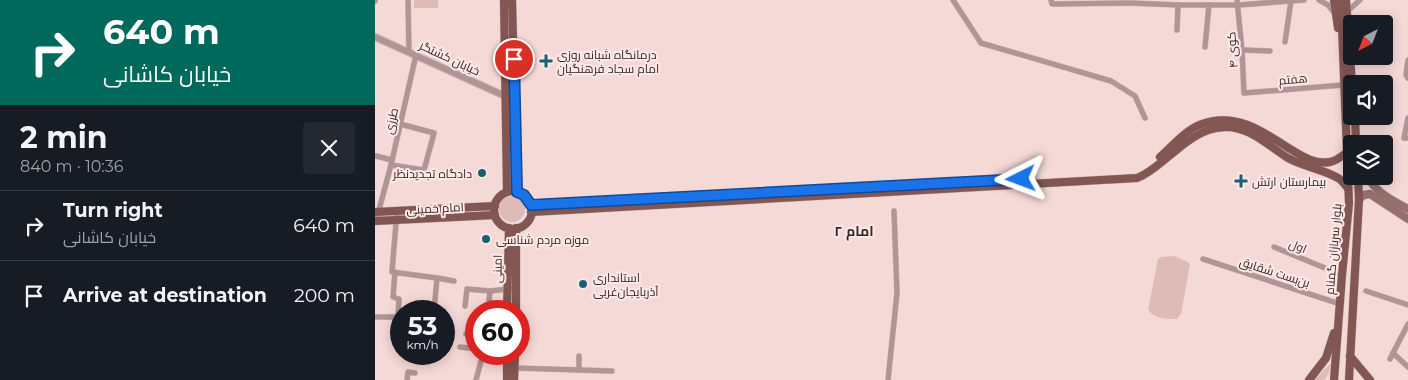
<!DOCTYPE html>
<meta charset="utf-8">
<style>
body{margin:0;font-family:Montserrat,Cairo,sans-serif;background:#242831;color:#f1f3f6;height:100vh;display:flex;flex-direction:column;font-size:19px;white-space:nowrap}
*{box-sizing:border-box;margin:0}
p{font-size:16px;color:#9ea1a6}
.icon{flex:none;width:28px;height:28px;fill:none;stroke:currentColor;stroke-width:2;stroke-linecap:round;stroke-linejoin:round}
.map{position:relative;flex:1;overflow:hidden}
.panel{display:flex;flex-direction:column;background:#171b24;width:375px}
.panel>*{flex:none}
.hud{background:#00695c;color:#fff;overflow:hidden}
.needle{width:32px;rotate:222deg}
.fabs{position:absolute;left:968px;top:15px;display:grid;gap:10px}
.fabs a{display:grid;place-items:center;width:50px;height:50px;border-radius:5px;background:#171b24;box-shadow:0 2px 12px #0003;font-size:25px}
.speed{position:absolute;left:15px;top:300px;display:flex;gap:10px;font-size:25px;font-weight:700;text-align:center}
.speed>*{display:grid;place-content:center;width:65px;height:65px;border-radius:50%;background:#171b24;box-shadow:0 2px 12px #0003;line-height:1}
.speed small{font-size:12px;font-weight:400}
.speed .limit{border:8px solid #d22;background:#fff;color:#111}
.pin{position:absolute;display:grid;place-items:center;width:42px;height:42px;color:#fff;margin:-21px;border:2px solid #fff;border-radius:50%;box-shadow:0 1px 5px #0007}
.me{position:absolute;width:55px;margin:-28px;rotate:267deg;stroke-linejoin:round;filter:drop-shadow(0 0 4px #0008)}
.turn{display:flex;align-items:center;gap:18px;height:105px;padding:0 20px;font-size:22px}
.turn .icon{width:65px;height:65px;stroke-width:2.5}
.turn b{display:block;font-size:35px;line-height:42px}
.round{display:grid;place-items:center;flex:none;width:52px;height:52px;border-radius:5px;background:#242831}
.headline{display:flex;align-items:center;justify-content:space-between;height:85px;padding:0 20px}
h1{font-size:30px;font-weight:700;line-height:38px}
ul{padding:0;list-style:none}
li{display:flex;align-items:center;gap:15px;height:70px;padding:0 20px;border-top:1px solid #363941}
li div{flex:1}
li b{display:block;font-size:19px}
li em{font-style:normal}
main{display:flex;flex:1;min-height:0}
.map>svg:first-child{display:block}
.green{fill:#dfbbb8}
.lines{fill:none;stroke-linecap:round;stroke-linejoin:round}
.minor-casing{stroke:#ceb6b4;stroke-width:6}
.tertiary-casing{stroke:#ceb6b4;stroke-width:8}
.secondary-casing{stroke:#ceb6b4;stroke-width:9}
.primary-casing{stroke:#ceb6b4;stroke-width:9}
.minor{stroke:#af9593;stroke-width:5}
.tertiary{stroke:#af9593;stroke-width:6}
.secondary{stroke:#95706e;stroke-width:8}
.primary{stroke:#825653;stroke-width:8}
.route-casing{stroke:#114b97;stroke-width:12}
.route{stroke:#1a73e8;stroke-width:9}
.poi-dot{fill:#1a5f71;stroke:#fee8e6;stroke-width:2}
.labels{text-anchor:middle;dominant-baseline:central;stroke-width:4;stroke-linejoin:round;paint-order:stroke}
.street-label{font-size:12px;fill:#322827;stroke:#fee8e6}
.poi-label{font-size:12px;fill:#322827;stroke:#fee8e6;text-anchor:start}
.neighbourhood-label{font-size:14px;font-weight:bold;fill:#322827;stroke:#fee8e6}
</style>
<main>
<section class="panel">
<div class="hud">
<div class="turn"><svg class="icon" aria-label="right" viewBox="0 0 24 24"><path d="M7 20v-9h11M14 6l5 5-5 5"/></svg><div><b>640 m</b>خیابان کاشانی</div></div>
</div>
<div class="headline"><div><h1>2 min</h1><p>840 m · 10:36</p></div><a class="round"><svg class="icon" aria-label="close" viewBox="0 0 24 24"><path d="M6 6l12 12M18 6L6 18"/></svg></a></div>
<ul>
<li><svg class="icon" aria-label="right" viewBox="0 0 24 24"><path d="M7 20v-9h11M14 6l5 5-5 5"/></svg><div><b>Turn right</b><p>خیابان کاشانی</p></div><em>640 m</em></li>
<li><svg class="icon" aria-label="arrive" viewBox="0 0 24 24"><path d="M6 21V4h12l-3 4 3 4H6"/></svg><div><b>Arrive at destination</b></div><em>200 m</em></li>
</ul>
</section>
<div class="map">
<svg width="1033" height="380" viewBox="0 0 1033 380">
<rect width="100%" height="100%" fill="#f5d9d7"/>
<g class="green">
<rect x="39" y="0" width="24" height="8"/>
<circle cx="137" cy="209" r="13"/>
<path d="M799 256 813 262 815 264 806 314 802 319C791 319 780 319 773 310L783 259 786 257Z"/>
<path d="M956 363 954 373 949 380H939Z"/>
</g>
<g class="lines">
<g class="minor-casing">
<g id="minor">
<path d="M33 0 34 52"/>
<path d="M578 0 606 43 736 81 760 96 770 118"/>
<path d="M676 0 677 4 754 3 803 5H863L929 0"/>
<path d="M862 0 867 50 869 93 968 85"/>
<path d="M944 0 953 5 960 14"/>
<path d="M0 1V0"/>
<path d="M976 8 985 0"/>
<path d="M802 30 803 5"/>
<path d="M910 42 916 1"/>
<path d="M830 47 834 5"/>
<path d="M867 50 895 51"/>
<path d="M1033 60 1031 75 1033 78"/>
<path d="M1033 118 1029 138H1033"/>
<path d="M1 156 17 160"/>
<path d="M16 165 49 170 59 133 25 124"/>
<path d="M22 211 17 272 62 278 59 311"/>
<path d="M1 221 16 165 41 55"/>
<path d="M899 247 967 275"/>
<path d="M828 259 965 304"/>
<path d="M20 272 18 297 24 299 23 317"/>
<path d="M62 278 79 281"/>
<path d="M991 291 1033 305"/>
<path d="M90 306 92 289 115 291 142 288"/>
<path d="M113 311 115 291"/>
<path d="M0 317H24"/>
<path d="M91 334H101"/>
<path d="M85 347 101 349"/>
<path d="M1018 353 1033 367"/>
<path d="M204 356V370"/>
<path d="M1015 359 1033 324"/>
<path d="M140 368 237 371"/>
<path d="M32 380 33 372 40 373"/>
<path d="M101 380 108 354"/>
<path d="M513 380 522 293 519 211"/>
</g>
</g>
<g class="tertiary-casing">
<path id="tertiary" d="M0 37 132 97 140 98"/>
</g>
<g class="secondary-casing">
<g id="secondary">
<path d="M992 176C1001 193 1017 200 1033 209"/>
<path d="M984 199 989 195 995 194 1033 219"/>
</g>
</g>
<g class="primary-casing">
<g id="primary">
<path d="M129 0 132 192"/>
<path d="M137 0 142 192"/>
<path d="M959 0 963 28"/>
<path d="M971 0 977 84"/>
<path d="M980 116 981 144"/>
<path d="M785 157C798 146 810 130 827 124 859 112 886 130 912 147 925 155 939 165 955 162 961 161 966 157 971 153"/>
<circle cx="138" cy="210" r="19"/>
<path d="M156 205 518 186"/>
<path d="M0 212 120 206"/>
<path d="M156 212 762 178C776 173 787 161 799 152 821 133 845 118 875 133 888 139 900 150 913 158 929 167 948 169 963 178 967 180 970 185 973 188"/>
<path d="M0 221 120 215"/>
<path d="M141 228V311"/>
<path d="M132 311 134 228"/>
<path d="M975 356 995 380"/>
<path d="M132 380V354"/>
<path d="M139 380 140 354"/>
<path d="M934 380 951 358 959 333"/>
<path d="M959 380 967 275 974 203 966 0"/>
<path d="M974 380 984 199 983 176"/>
</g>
</g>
<use href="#minor" class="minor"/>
<use href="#tertiary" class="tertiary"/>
<use href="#secondary" class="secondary"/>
<use href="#primary" class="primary"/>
</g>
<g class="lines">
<g class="route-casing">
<path id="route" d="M139 59 142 192 149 195 156 205 646 179"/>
</g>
<use href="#route" class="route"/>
</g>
<g class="poi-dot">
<path d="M168.5 53.5h5v5h5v5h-5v5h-5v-5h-5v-5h5z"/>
<circle cx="107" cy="173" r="5"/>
<path d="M863.5 173.5h5v5h5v5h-5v5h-5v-5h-5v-5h5z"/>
<circle cx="111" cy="239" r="5"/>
<circle cx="208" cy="284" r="5"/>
</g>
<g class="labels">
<g class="street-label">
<text transform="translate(857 50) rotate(-94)">کوی ۴</text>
<text transform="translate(75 58) rotate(25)">خیابان کشتگر</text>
<text transform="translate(918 79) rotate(-5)">هفتم</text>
<text transform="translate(16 121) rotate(-77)">طرزی</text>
<text transform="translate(60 208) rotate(-3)">امام خمینی</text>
<text transform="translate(923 246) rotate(23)">اول</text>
<text transform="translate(958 249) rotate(-85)">بلوار سربازان گمنام</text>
<text transform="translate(122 269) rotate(-89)">امینی</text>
<text transform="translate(900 272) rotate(18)">بن‌بست شقایق</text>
</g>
<g class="poi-label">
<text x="182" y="54">درمانگاه شبانه روزی<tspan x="182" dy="14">امام سجاد فرهنگیان</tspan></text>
<text x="97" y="173" text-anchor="end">دادگاه تجدیدنظر</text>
<text x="877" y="181">بیمارستان ارتش</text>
<text x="121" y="239">موزه مردم شناسی</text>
<text x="218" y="277">استانداری<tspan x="218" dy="14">آذربایجان‌غربی</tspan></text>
</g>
<g class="neighbourhood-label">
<text x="479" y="231">امام ۲</text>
</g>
</g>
</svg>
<div class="fabs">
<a><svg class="needle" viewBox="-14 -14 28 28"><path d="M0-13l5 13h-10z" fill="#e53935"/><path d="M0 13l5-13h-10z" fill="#9ea1a6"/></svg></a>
<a><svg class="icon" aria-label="sound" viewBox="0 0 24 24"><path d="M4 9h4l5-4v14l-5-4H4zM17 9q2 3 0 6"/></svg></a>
<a><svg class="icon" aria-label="layers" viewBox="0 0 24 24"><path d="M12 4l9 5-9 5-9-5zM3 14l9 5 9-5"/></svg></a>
</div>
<div class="speed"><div>53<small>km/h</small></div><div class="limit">60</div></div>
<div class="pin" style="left:139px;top:59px;background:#d93025"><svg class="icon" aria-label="arrive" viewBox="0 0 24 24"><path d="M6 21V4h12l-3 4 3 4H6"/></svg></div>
<svg class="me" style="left:646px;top:179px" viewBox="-20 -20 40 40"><path d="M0-17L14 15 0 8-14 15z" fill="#1a73e8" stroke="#fff" stroke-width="4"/></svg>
</div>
</main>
